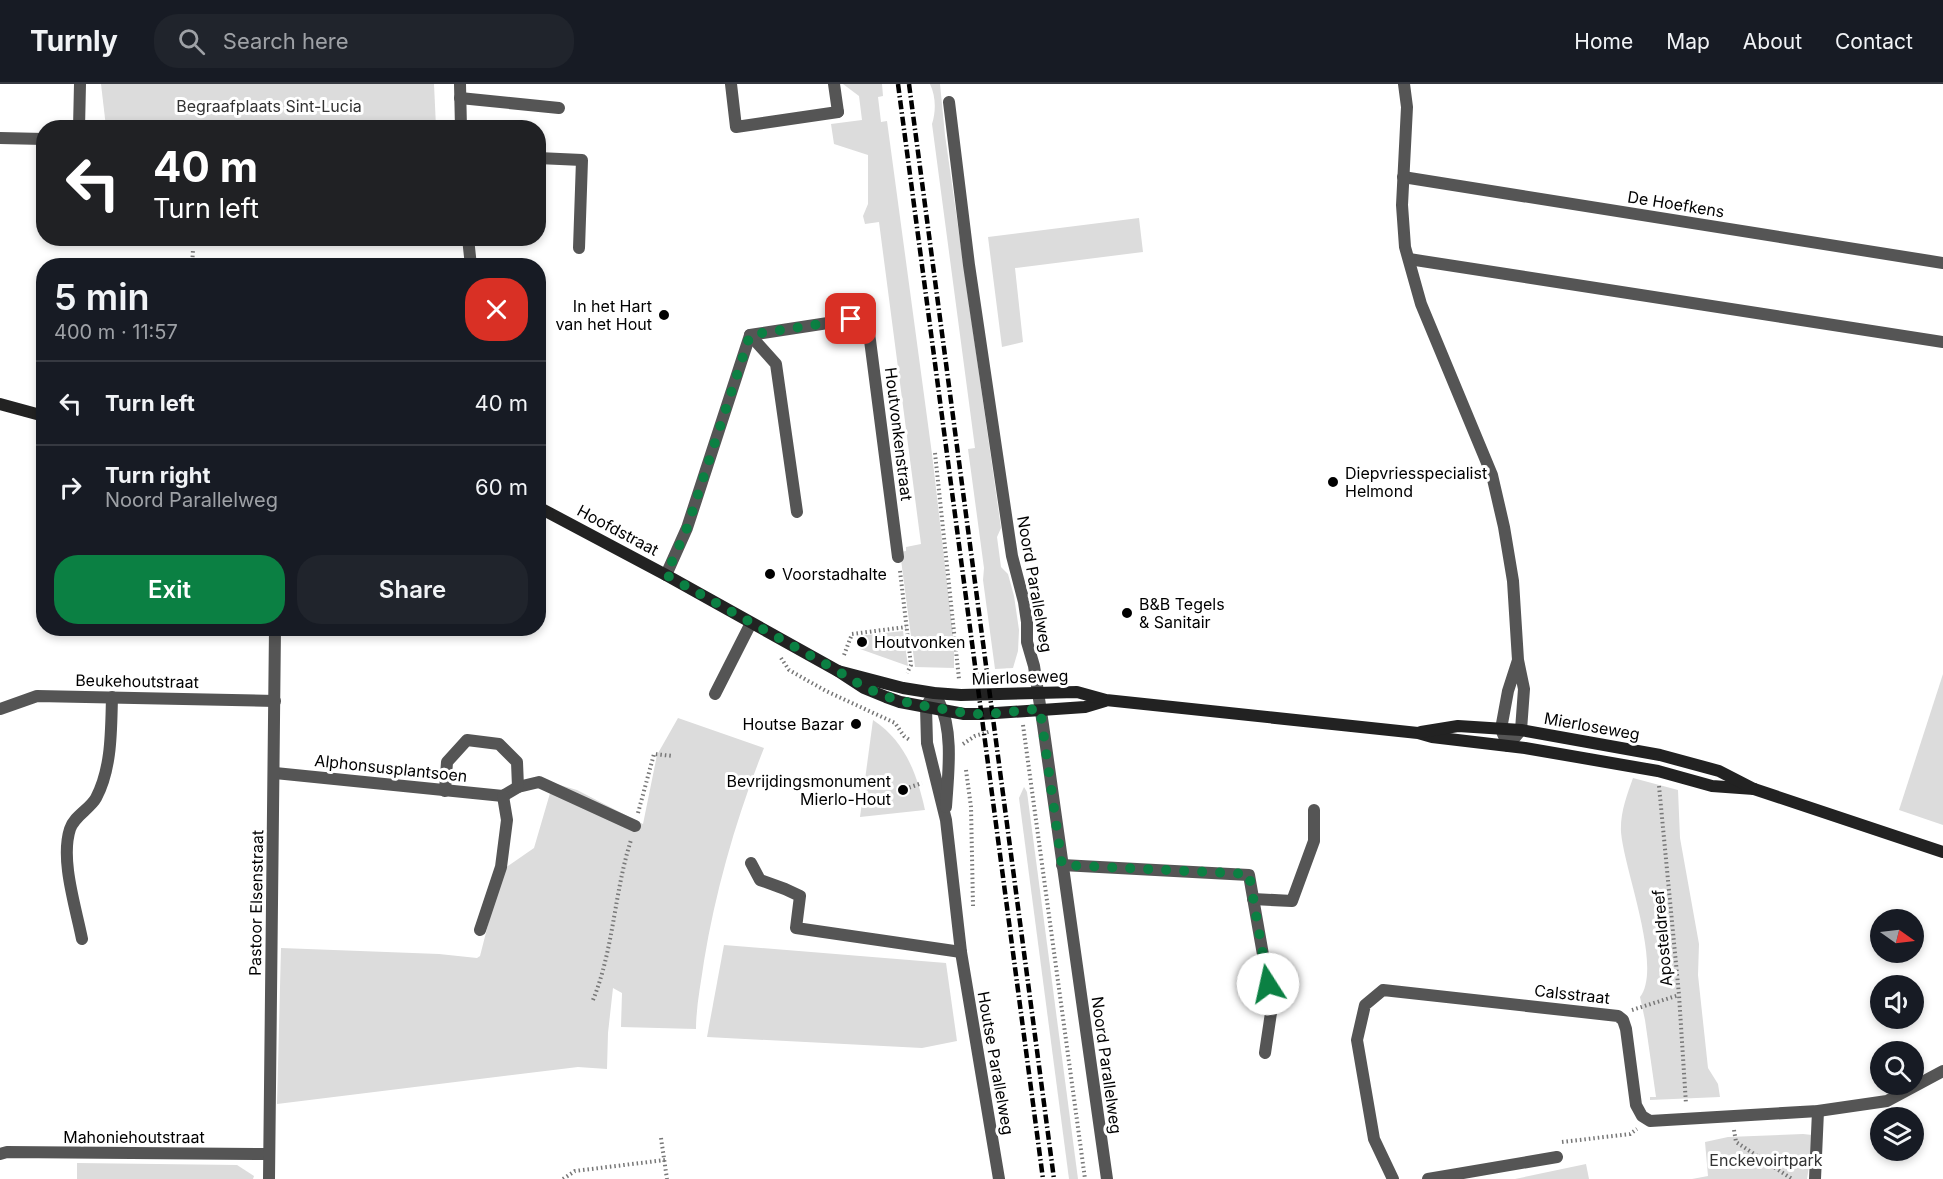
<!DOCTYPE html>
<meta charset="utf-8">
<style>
body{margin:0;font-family:Inter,sans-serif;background:#20242c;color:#f1f3f6;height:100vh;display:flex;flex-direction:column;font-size:22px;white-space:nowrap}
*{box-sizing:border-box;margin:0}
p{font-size:20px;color:#9ea1a6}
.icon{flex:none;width:33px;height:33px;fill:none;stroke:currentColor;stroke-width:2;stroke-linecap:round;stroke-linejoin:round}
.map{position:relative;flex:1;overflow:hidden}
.sheet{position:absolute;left:36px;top:174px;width:510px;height:378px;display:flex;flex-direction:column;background:#171b24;border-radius:24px;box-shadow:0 3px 9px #0003}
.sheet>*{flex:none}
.guide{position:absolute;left:36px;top:36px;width:510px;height:126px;border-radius:24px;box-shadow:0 3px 9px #0003;background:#202124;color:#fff;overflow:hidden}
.needle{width:39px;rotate:104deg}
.tools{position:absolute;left:1870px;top:825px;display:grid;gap:12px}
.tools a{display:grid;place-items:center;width:54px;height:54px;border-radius:50%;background:#171b24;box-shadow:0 3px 9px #0003;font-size:30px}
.pin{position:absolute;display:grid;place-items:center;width:51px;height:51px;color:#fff;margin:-26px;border-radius:12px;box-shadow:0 3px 9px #0006}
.me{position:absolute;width:66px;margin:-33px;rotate:350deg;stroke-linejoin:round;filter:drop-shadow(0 0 4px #0008)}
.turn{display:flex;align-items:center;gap:21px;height:126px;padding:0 18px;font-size:27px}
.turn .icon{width:78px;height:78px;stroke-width:2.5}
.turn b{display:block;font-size:42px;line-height:51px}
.round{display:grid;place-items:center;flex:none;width:63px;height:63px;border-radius:24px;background:#20242c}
.headline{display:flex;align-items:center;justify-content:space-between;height:102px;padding:0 18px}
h1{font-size:36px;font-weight:600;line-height:45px}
.action{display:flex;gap:12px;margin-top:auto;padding:12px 18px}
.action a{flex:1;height:69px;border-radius:24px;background:#0b8043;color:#fff;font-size:24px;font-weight:600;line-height:69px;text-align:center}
.action a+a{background:#20242c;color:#f1f3f6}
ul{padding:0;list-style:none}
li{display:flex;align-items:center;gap:18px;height:84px;padding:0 18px;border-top:2px solid #363941}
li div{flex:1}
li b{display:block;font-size:22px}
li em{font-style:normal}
header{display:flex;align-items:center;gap:36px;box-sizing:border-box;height:84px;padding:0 30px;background:#171b24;border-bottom:2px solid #363941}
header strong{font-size:28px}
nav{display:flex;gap:33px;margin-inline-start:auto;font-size:21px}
.search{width:420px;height:54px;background:#20242c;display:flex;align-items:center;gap:15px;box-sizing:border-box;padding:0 21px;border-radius:24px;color:#9ea1a6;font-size:22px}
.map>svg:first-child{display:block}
.green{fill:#dcdcdc}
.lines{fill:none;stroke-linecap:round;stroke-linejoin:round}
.path{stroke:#777;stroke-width:4;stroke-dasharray:1.5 3;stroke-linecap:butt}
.lane{stroke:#555;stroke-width:12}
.street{stroke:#555;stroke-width:12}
.secondary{stroke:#222;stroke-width:12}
.rail{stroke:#000;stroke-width:4.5;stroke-dasharray:9 3 1.5 3;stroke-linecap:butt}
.route{stroke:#0b8043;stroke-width:10;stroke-dasharray:0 18}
.poi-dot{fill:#000;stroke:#fff;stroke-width:2}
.labels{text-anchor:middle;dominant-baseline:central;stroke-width:6;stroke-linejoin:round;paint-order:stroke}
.park-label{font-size:16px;fill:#333;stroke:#fff}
.street-label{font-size:16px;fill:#000;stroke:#fff}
.poi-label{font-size:16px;fill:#000;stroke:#fff;text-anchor:start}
</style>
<header>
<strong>Turnly</strong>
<div class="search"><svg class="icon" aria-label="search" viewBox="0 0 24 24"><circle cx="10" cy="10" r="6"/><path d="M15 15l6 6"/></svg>Search here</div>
<nav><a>Home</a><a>Map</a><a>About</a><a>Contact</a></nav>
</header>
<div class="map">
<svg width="1943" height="1095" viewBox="0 0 1943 1095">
<rect width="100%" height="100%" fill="#fff"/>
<g class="green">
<path d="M101 0H434L436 43H106Z"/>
<path d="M843 0H882L883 12 878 13 881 38 887 37 932 370 954 559V584L915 583 900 468 906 467V463L921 460 879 138 865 140 863 132 868 120V71L834 60 831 40 862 36 859 12Z"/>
<path d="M930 0H940L945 51 1001 444 997 453 1001 483 1008 490 1014 512 1019 546 1018 567 1013 584 995 585 983 496 984 484 968 365 975 364 932 40C936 28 936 12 930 0Z"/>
<path d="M1139 134 1143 168 1015 184 1023 258 1002 263 988 153Z"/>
<path d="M903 547 908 582 860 565 858 552Z"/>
<path d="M1943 590V741L1899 726Z"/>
<path d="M678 634 764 664C737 732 716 804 704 877 701 899 696 922 696 945L621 943 622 909 613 904 608 949 607 985 578 983 277 1020 281 864 439 870 477 874 480 872 502 786 534 764 553 699 577 706 643 740 657 671Z"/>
<path d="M873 636C905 657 917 690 925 726L860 733Z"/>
<path d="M1633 694 1678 706 1680 754 1699 860 1698 891 1708 984 1718 1000 1720 1013 1650 1016V1013H1656L1645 936 1640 913C1663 883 1624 786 1621 748 1620 729 1627 711 1633 694Z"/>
<path d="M1024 703 1027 708 1078 1095H1069L1019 714Z"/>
<path d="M724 861 946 879 957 957 922 964 707 953Z"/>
<path d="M1803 1050 1812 1051 1813 1057 1807 1095H1692L1708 1092 1705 1058 1728 1053Z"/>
<path d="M77 1079 237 1081 254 1092 253 1095H77Z"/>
<path d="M1586 1080 1589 1095H1515Z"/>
</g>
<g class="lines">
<g class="path">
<path d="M192 182 193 166"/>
<path d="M935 369 959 595"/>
<path d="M900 487 911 581 907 589"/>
<path d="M844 571 852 550 906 543"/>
<path d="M781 574 789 586 826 607 895 639 904 652 911 657"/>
<path d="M1023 641 1085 1095"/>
<path d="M963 660 975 652 991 647"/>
<path d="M966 686 971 723 973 822"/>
<path d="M1659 702 1679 911 1686 1020"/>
<path d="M905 705 922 699"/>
<path d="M638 729 654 670 673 672"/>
<path d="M593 916C614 864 614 809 631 756"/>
<path d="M1632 926 1679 911"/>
<path d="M1734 1046 1736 1058 1792 1095"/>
<path d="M661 1054 667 1095"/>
<path d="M1562 1058 1630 1050 1637 1045"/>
<path d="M563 1095 575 1087 665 1076"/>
</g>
<g class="lane">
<path d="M731 0 736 43 838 28"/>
<path d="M460 14 559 24"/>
<path d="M538 74 582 76 579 164"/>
<path d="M1403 93 1943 179"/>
<path d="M1409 175 1943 258"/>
<path d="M750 251 776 280 797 428"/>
<path d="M715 610 751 539"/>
<path d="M275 689 503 712 518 703 539 698 635 742"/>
<path d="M445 707 447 678 467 656 499 660 517 678 518 703"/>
<path d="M1062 781 1249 791 1272 922 1265 969"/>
<path d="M1253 815 1292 817 1314 757V726"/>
<path d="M480 846 501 783 507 736 503 712"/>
<path d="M82 855C76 824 60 776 70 745 74 732 90 725 96 714 112 684 111 646 112 613"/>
</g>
<g class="street">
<path d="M460 0 461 44"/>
<path d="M834 0 838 28"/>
<path d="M1404 0 1407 23 1402 121 1405 163 1421 220 1492 391 1504 443 1513 497 1518 576 1524 605 1521 646 1508 662 1501 645 1508 607 1518 576"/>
<path d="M949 18 969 181 1012 472 1024 518 1027 538V558L1034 582 1043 641 1107 1095"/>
<path d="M79 44 80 0"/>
<path d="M0 54 44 55"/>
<path d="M468 154 471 182"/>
<path d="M666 491 687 444 750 251 867 233 898 473"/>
<path d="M934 609 926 623 927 659 946 736 961 868 999 1095"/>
<path d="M939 618C954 647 948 691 946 723"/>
<path d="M0 625 37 612 275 617"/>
<path d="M751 779 760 796 785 805 800 812 796 844 961 868"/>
<path d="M0 1070 7 1068 268 1070"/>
<path d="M269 1095 275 544"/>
<path d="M1393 1095 1374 1055 1357 956 1365 921 1383 906 1618 932 1623 936 1626 945 1636 1021 1642 1032 1650 1037 1818 1027 1887 1017 1943 987"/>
<path d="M1428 1095 1557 1073"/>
<path d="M1815 1095 1818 1027"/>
</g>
<g class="secondary">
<path d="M0 320 44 332"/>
<path d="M538 423 666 491 838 587 864 604 886 613 900 618 964 630H981L1085 623 1105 617"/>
<path d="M838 587 903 604 934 609 961 611 1077 608 1106 616 1418 649 1432 653 1525 664 1658 687 1712 702 1754 705"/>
<path d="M1421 648 1458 642 1521 646 1660 671 1719 687 1754 705 1943 768"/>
</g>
<g class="rail">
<path d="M898 0 1043 1095"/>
<path d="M909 0 1054 1095"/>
</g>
</g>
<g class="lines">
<path class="route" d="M851 235 750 251 687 444 666 491 838 587C876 612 898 618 942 625 955 627 966 630 979 630 999 630 1020 626 1040 625L1062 781 1249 790 1268 900"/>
</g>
<g class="poi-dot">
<circle cx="664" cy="231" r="6"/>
<circle cx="1333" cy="398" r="6"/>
<circle cx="770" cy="490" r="6"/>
<circle cx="1127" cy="529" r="6"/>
<circle cx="862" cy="558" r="6"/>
<circle cx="856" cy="640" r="6"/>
<circle cx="903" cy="706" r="6"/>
</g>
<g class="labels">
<g class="park-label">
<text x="269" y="22">Begraafplaats Sint-Lucia</text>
<text x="1766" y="1076">Enckevoirtpark</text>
</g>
<g class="street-label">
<text transform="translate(1676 120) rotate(9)">De Hoefkens</text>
<text transform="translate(899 350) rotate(83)">Houtvonkenstraat</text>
<text transform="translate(618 446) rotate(28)">Hoofdstraat</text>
<text transform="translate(1035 500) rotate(80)">Noord Parallelweg</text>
<text transform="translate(1020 593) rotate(-2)">Mierloseweg</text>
<text transform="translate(137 597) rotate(1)">Beukehoutstraat</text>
<text transform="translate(1592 642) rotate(10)">Mierloseweg</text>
<text transform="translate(391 684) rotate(6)">Alphonsusplantsoen</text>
<text transform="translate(256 819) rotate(-89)">Pastoor Elsenstraat</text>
<text transform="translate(1662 854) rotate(-95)">Aposteldreef</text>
<text transform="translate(1572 910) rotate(6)">Calsstraat</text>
<text transform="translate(996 979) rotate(80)">Houtse Parallelweg</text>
<text transform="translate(1107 981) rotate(82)">Noord Parallelweg</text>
<text x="134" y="1053">Mahoniehoutstraat</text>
</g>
<g class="poi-label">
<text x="652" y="222" text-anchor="end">In het Hart<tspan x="652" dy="18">van het Hout</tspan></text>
<text x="1345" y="389">Diepvriesspecialist<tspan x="1345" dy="18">Helmond</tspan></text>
<text x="782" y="490">Voorstadhalte</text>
<text x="1139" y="520">B&amp;B Tegels<tspan x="1139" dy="18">&amp; Sanitair</tspan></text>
<text x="874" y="558">Houtvonken</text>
<text x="844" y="640" text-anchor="end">Houtse Bazar</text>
<text x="891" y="697" text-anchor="end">Bevrijdingsmonument<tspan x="891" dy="18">Mierlo-Hout</tspan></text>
</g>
</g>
</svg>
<div class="tools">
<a><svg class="needle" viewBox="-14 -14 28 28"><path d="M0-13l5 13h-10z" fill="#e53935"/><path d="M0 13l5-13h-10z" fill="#9ea1a6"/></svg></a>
<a><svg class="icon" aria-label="sound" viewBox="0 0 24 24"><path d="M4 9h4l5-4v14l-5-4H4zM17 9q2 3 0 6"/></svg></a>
<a><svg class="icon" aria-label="search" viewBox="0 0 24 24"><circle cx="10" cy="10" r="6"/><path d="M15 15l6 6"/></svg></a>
<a><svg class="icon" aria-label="layers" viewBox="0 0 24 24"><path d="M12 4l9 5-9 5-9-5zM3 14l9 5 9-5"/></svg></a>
</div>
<div class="pin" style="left:851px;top:235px;background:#d93025"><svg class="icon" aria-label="arrive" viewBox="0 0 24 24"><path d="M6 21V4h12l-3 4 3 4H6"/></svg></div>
<svg class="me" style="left:1268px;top:900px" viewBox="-20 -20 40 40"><circle r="19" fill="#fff"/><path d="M0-13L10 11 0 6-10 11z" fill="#0b8043"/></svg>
<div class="guide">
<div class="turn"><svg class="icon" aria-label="left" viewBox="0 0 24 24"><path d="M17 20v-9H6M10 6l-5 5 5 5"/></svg><div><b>40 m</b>Turn left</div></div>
</div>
<section class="sheet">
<div class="headline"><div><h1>5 min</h1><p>400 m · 11:57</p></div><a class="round" style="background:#d93025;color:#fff"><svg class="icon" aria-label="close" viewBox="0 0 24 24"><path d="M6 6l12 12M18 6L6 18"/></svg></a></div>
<ul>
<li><svg class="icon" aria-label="left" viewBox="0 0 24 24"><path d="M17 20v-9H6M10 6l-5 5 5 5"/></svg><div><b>Turn left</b></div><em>40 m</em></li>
<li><svg class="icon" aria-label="right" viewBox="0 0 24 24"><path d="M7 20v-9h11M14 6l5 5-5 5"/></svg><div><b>Turn right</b><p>Noord Parallelweg</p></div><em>60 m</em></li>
</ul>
<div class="action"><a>Exit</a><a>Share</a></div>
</section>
</div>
